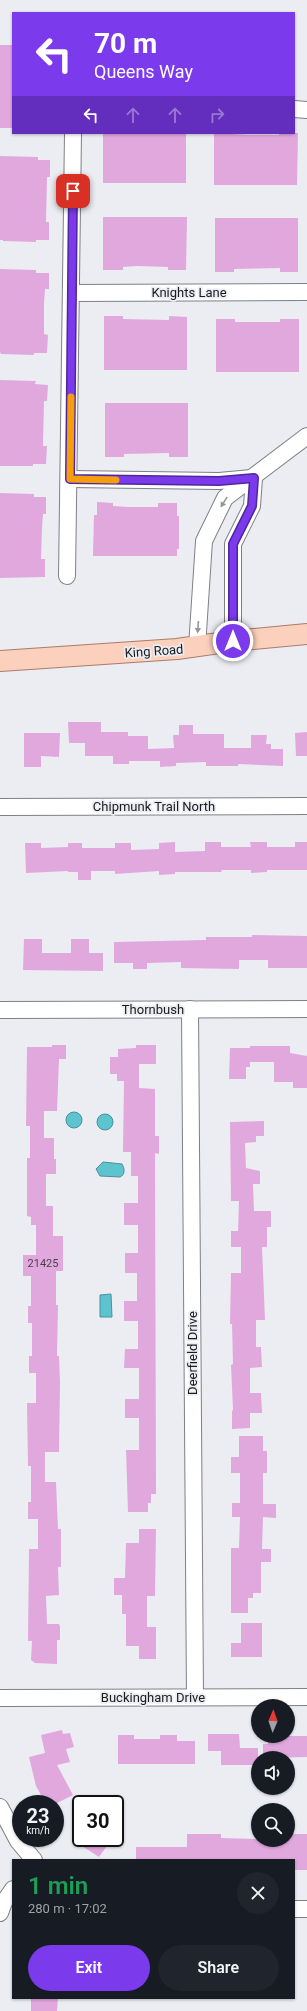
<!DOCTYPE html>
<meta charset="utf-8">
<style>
body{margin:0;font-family:Roboto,sans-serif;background:#20242c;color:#f1f3f6;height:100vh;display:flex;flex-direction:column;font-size:15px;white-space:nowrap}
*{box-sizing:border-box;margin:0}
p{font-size:13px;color:#9ea1a6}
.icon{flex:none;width:22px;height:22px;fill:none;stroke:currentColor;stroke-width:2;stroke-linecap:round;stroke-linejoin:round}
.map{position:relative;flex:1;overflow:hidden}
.sheet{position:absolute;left:12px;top:1859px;width:283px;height:140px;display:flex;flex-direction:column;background:#171b24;border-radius:0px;box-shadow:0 1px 3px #0004}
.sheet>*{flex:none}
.top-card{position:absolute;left:12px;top:12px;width:283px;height:122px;border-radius:0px;box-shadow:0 1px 3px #0004;background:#7c3aed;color:#fff;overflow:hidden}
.needle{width:26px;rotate:2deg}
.buttons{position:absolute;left:251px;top:1699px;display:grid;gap:8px}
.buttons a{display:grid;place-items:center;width:44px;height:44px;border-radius:50%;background:#171b24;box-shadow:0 1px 3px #0004;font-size:20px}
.speed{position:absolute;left:12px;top:1795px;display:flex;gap:8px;font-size:20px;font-weight:700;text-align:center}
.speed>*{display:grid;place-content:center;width:52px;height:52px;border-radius:50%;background:#171b24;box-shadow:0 1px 3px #0004;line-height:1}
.speed small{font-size:10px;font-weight:400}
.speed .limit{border:2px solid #111;border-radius:6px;background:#fff;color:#111}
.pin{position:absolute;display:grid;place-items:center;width:34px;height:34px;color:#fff;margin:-17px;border-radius:8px;box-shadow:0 2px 6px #0006}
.me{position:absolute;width:44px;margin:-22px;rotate:0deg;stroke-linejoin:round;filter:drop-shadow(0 0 3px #0008)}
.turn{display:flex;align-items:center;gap:14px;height:84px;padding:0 16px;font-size:18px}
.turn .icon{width:52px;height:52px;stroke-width:2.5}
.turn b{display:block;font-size:28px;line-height:34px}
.lanes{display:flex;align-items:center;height:38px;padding:0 16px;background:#0003;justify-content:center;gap:20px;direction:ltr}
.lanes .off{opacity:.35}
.round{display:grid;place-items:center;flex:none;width:42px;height:42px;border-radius:21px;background:#20242c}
.head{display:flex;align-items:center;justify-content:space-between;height:68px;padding:0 16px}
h1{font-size:24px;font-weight:600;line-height:30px;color:#1e9e55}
.button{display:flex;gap:8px;margin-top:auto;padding:8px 16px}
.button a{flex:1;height:46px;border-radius:24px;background:#7c3aed;color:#fff;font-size:16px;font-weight:600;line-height:46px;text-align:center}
.button a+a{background:#20242c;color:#f1f3f6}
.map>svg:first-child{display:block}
.water{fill:#5dc3cf;stroke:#49919a}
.building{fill:#e1a8de}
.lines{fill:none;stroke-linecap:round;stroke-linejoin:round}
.minor-casing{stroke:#7e8084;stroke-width:18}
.major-casing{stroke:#ab7c68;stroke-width:22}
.minor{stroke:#fff;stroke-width:16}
.major{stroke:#fbd0bd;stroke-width:20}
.oneway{fill:#989899}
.route-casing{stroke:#51269a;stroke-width:10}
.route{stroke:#7c3aed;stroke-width:7}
.slow{stroke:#f59e0b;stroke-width:7}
.labels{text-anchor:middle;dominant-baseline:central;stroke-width:3.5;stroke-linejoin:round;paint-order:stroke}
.number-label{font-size:11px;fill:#4c3e4d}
.street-label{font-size:13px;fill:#1a1b1d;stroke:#ebedf2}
</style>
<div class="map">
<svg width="307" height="2011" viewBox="0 0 307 2011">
<rect width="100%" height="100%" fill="#ebedf2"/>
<g class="water">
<circle cx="74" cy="1120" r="8"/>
<circle cx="105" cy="1122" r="8"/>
<path d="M103 1162 122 1164C125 1169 125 1175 120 1177L100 1176 96 1169Z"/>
<path d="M111 1294 112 1317H100V1295Z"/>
</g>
<g class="building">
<rect x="0" y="45" width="13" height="83"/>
<rect x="103" y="133" width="83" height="50"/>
<path d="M214 133 249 135H279V133H298L297 185H214Z"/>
<path d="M0 156 38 157V160H50V177H47L46 222H49V240H36V242L3 241V240H0Z"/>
<path d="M103 217H187L186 270H168V267L137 266 123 267V270H103Z"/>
<path d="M215 218H298V272H280V268L234 269V272H215Z"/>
<path d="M0 269 36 270V273H49V289H45L44 304V334L48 335 47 353H34V355L1 354 0 352Z"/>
<path d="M104 316H123V319L169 320V316L187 317V370H104Z"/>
<path d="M216 319H235V322H280V319H299V372H216Z"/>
<path d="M0 380 36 381 35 384 48 385 47 401H44L43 446H47L46 464H33V466H0Z"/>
<path d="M105 403H188V457H169V453L124 454V457H105Z"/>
<path d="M0 493 34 494V497H46V514H43L42 528 41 559H45V577L0 578Z"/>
<path d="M97 502 113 503V506L128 507H158V503H177V516H179V549H177V556H93L94 515H97Z"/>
<path d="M68 722H101V732H128V736H148V749L174 748 173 735H179V725H193V734H224V748H251V735H267L266 744H271V749H283V766L238 764V766H206V762L176 763V766L160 767V761H129V764H113V756H85V743H69Z"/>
<path d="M307 732V756H296L295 733Z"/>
<path d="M24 733H60L59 757 41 756V767H24Z"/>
<path d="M175 842V852L205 851V842H221V847H251L250 842H267V847H295V842H307V870H267V872L251 873V870H222L221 872H175V874L159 875V871L115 874V871H91V880H78V872H68V871L26 873 25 843H41V848L68 847V843H82V848H115V843H131V850L159 849V843Z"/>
<path d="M252 935 307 936V968H268V960H239V969L181 968V962L147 963V969H133V963H114V942L206 940V937H252Z"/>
<path d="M24 939H42V953H71V939H89V953H103V971L23 970Z"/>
<path d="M52 1045H66V1059H59L57 1111H44V1138H54V1159H56V1174H46V1206H53V1236H63V1271H56V1305H58L57 1356H59L60 1382 59 1452H45V1482H56L58 1529H61V1567H58L59 1595 46 1596 47 1624H59L60 1627V1640H57V1664L35 1663 31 1660 32 1641H28L29 1549H38V1519H28V1502H31V1466H28L27 1403H36V1373H29V1356H32V1323H28V1306H31V1276H23V1255H36V1225H31V1217L27 1216V1158H30V1126H26L27 1047H52Z"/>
<path d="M136 1045H156V1064H139V1088L155 1089V1136H159V1154L155 1153 156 1494H151V1503H148V1512H128L126 1450H139V1418H125V1399H139V1368H124L125 1349H138V1321H124V1301H137V1273H125V1253H138V1225H124V1203H138V1176H131V1152H123L124 1081H117V1074H110V1057H118V1049L136 1048Z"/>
<path d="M250 1046H290V1053L307 1056V1088H293V1082H274V1062H250V1067H246V1079H229L230 1048H250Z"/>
<path d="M264 1121V1136H256V1142L245 1143 246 1168 260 1171V1184H253L254 1211H271V1227H267V1247H262L265 1320H256V1347H261L262 1367 250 1368V1393H261L262 1413H250V1428L232 1429V1411L233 1410 231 1365 233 1364 232 1324H230L231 1273H241V1247H231V1231H238L239 1201H231L230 1122Z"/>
<path d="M239 1436H263V1451H267V1473H263V1504H276V1518L263 1517 262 1549H271V1562H261V1593H253V1598H248V1613H231V1548H239L240 1517H232V1503H240V1473H231V1457H239Z"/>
<path d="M139 1529H156L155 1596H147V1627H156V1659H139V1646H126V1614H122V1595H114V1578H125L126 1543H139Z"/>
<path d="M241 1623H262V1657H231V1643H241Z"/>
<path d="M62 1730 63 1734 70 1733 74 1747 66 1749 70 1762 57 1765 73 1795 55 1804H46L36 1786 29 1757 45 1753 41 1735Z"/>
<path d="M208 1734H239L240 1748H258V1765H221V1751H208Z"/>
<path d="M118 1735H134V1739H160V1735H177V1741H195V1764H118Z"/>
<path d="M268 1736H307V1757L263 1758V1744H268Z"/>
<path d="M187 1834H221V1838L288 1840V1834H307V1870H295L294 1860H136V1847H187Z"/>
<path d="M88 1838H101L109 1843 99 1857 82 1846Z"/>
<path d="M31 1998H58L57 2011H31Z"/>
</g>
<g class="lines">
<g class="minor-casing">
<g id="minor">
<path d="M294 109 307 110"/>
<path d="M72 293 307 292"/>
<path d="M70 479 219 481 252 478"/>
<path d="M67 576 73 133"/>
<path d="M233 641V544L252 506 254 478"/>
<path d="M197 647 204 541 225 498 307 436"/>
<path d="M0 807 307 806"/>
<path d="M190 1009 195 1697"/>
<path d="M0 1010 307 1009"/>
<path d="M0 1698 307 1697"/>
<path d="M0 1807 18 1841 34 1860"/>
<path d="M294 1909H307"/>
<path d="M0 1913 4 1902 13 1889"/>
</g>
</g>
<g class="major-casing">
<path id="major" d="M0 661 177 649 233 641 307 634"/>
</g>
<use href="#minor" class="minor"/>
<use href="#major" class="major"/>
</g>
<defs><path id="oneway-solid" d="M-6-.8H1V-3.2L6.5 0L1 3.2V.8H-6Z"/></defs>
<g class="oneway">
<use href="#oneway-solid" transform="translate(224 502) rotate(122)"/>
<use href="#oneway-solid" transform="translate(198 627) rotate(94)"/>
</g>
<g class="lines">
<g class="route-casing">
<path id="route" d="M73 191 70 479 219 481 254 478 252 506 233 544V641"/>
</g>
<use href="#route" class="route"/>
<path class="slow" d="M71 397 70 479 116 480"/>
</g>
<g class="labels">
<g class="number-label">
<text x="43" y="1263">21425</text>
</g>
<g class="street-label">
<text x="189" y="292">Knights Lane</text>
<text transform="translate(154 651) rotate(-4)">King Road</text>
<text x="154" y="806">Chipmunk Trail North</text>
<text x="153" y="1009">Thornbush</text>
<text transform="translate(192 1353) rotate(-90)">Deerfield Drive</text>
<text x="153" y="1697">Buckingham Drive</text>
</g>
</g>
</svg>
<div class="buttons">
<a><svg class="needle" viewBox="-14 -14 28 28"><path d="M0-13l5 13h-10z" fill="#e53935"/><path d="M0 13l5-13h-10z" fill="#9ea1a6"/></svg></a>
<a><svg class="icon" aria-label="sound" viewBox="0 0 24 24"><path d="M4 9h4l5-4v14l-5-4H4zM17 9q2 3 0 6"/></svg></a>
<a><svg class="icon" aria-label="search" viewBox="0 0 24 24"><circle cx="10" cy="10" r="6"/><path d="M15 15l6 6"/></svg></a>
</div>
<div class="speed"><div>23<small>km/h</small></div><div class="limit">30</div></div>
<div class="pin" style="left:73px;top:191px;background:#d93025"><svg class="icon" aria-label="arrive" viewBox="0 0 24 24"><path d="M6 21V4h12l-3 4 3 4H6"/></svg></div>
<svg class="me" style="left:233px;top:641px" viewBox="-20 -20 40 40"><circle r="17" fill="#7c3aed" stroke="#fff" stroke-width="3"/><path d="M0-11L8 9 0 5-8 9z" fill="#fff"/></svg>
<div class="top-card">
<div class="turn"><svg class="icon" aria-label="left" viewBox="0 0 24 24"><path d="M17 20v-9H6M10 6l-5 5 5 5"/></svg><div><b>70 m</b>Queens Way</div></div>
<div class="lanes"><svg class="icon" aria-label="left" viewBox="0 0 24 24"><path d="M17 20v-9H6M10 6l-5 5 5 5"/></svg><svg class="icon off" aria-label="ahead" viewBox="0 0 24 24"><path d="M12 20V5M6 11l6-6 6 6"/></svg><svg class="icon off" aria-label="ahead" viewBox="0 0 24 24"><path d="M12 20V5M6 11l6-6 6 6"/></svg><svg class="icon off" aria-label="right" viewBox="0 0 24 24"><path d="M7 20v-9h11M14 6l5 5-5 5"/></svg></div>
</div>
<section class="sheet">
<div class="head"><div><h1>1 min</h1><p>280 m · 17:02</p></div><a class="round"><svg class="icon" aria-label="close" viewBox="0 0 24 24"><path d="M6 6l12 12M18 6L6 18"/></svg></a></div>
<div class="button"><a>Exit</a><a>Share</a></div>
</section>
</div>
